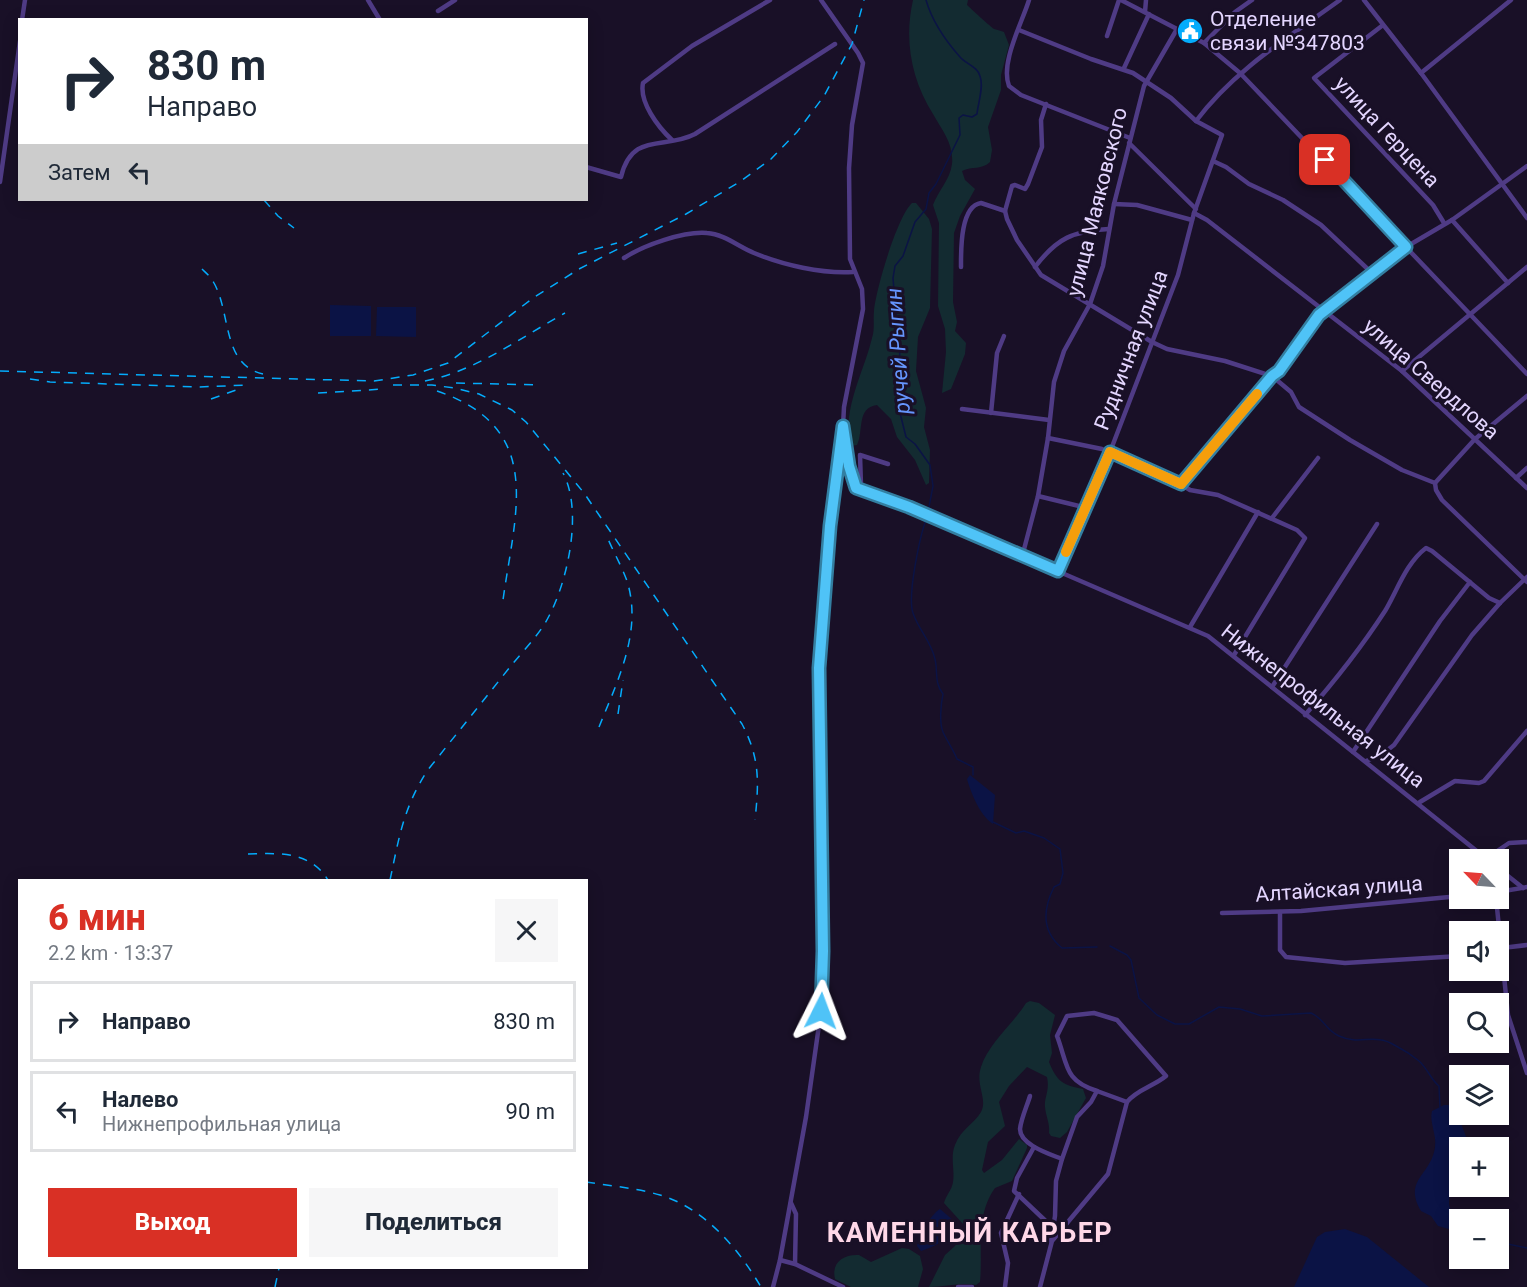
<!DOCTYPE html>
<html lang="ru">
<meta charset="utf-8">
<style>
body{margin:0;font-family:Roboto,sans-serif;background:#f6f6f7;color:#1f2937;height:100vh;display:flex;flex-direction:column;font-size:22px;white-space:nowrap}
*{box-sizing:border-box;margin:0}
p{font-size:20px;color:#747a83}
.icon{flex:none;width:33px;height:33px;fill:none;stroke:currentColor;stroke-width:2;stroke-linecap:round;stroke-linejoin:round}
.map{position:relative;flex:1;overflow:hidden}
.details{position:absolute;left:18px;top:879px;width:570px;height:390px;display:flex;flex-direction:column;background:#fff;border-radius:0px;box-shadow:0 3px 15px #0003}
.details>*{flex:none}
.hud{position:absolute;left:18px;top:18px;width:570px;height:183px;border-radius:0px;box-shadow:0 3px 15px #0003;background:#fff;color:#1f2937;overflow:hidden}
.needle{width:39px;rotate:295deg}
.fabs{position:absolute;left:1449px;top:849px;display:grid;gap:12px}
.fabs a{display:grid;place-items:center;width:60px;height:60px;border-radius:0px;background:#fff;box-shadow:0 3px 15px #0003;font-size:30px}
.pin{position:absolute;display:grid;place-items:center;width:51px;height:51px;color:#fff;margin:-26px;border-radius:12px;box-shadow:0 3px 9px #0006}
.me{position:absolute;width:66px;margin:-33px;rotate:3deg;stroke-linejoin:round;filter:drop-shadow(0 0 4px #0008)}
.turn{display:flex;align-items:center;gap:21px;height:126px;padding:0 30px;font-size:27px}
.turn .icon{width:78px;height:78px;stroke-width:2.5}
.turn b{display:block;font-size:42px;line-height:51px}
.then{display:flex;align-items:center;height:57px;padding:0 30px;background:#0003;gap:12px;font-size:22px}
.round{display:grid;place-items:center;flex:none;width:63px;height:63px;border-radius:0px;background:#f6f6f7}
.overview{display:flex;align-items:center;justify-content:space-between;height:102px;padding:0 30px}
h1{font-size:36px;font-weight:800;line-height:45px;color:#d93025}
.cta{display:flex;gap:12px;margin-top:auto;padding:12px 30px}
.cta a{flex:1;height:69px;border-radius:0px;background:#d93025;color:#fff;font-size:24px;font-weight:800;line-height:69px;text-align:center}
.cta a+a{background:#f6f6f7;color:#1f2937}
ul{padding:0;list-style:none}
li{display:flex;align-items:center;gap:18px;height:81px;margin:0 12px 9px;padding:0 18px;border:3px solid #e0e1e3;border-radius:0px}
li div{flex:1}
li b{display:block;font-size:22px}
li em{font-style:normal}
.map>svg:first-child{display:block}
.green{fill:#132b31}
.water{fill:#0b1345}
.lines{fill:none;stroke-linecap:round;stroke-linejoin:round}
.stream{stroke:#0b1345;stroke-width:1.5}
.minor{stroke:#4f3b85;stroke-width:4.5}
.rail{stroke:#04acfc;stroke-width:1.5;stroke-dasharray:9 8;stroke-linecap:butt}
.route-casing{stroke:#337fa1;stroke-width:15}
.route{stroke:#4fc3f7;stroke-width:10}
.slow{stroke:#f59e0b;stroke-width:10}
.labels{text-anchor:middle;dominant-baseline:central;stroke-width:6;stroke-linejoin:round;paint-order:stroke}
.poi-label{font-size:21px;fill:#e4d6ff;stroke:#191027;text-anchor:start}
.street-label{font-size:21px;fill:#e4d6ff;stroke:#191027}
.water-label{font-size:22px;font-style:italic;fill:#6595fd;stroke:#191027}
.district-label{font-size:27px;font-weight:bold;letter-spacing:1.5px;fill:#ffd8e8;stroke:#191027}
</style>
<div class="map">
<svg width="1527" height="1287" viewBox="0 0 1527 1287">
<rect width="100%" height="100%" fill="#191027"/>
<g class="green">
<path d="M913 0H968L967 5C969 7 992 28 994 29 998 30 1001 31 1004 32L1009 45 1001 75V90L988 127 992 150 990 162C982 170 972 166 962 171L965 180 975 189 960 216 954 233 953 302 957 322 955 331 966 343 965 354 951 389 942 393 946 352 945 329 938 306 939 223 933 205C938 191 950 180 952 164 954 144 942 130 933 114 911 79 904 40 913 0Z"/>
<path d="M912 203H916L929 219 932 229 930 308 918 337 916 371 926 408 924 427 930 450 929 483 926 485 915 460 897 437 891 419 877 405C856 408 864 431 857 445L851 446C841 411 864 372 872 338 875 329 873 320 874 311 876 289 897 217 912 203Z"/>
<path d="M1030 1001 1039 1003 1055 1015 1050 1035 1052 1053 1049 1062C1057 1082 1063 1085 1083 1089L1086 1098 1067 1132 1060 1138 1051 1136 1049 1133C1050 1123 1046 1117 1045 1107 1044 1097 1050 1091 1047 1077L1027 1067 1009 1086 999 1102 1005 1126 988 1142 982 1170 984 1173 1002 1160 1019 1139 1027 1145V1148L1012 1181 995 1188C975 1216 983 1250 980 1282L976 1285C960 1282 946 1287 929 1287L945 1255 955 1246 964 1230 963 1224 944 1203C946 1195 952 1190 953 1182 955 1170 950 1157 955 1145 961 1129 974 1124 981 1112 988 1099 975 1085 981 1067 988 1044 1013 1024 1026 1003Z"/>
<path d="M902 1248 909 1249 920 1256 923 1269 918 1287H851L835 1279C831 1262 844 1254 859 1255L871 1262Z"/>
</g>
<g class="water">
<path d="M330 305 371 306V336H330Z"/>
<path d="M377 307H416V337L376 336Z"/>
<path d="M970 775 995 795 993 824C980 816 971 793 967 779Z"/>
<path d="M1444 1105H1454L1470 1147 1460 1148 1459 1167 1455 1177 1459 1180 1460 1186 1464 1187V1189L1458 1195H1450C1446 1207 1454 1216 1459 1225L1456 1231 1438 1226 1431 1216 1421 1211C1403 1179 1431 1176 1435 1147 1437 1135 1429 1122 1432 1111Z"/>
<path d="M940 1209 954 1221C955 1238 933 1247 921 1251L917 1246C920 1235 930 1215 940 1209Z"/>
<path d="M1345 1229 1367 1237 1429 1287H1294L1317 1237 1325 1232Z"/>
</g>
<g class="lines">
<g class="stream">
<path d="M926 0C932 21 945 40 960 57 966 64 978 67 980 76 984 87 978 103 977 114L972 117 963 115 959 118 960 135 936 184 929 193 926 209 915 222 903 256 895 266 893 278 896 314 900 331 899 409 906 437 915 444 930 465 933 486 928 512"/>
<path d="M927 517C920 535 907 596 913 613 918 629 931 641 935 659 938 671 934 683 943 694 941 703 939 723 943 732 947 741 953 749 957 759L973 767V775"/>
<path d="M993 822 1016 833 1024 831 1044 838 1060 849 1063 873 1060 884 1054 887C1043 909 1041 931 1062 948L1097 947"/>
<path d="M1110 946 1127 955 1131 960 1139 998 1157 1015 1175 1024H1189L1219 1007 1240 1009 1262 1016 1311 1013C1324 1018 1325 1030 1339 1036 1361 1046 1374 1032 1396 1046 1404 1050 1413 1056 1419 1061 1428 1069 1431 1080 1439 1086L1440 1108"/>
<path d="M1498 1242 1527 1248"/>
</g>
<g class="minor">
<path d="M368 0 380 20"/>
<path d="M821 0 858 53 863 63 852 125 849 168 850 259 862 289 863 309 844 407 843 426 852 478 859 489"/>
<path d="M1029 0C1022 23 1000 63 1009 86L1021 95 1130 138"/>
<path d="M1121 0 1204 43 1240 73 1527 374"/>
<path d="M1364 0 1421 73 1527 218"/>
<path d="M438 11 455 0"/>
<path d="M1145 12 1146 0"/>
<path d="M22 20 25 0"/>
<path d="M1383 25 1314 78 1433 205 1444 223"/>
<path d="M1019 30 1091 59 1133 73 1171 98 1196 121 1222 135 1194 213 1178 275 1110 452 1057 571"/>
<path d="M1107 36 1119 0"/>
<path d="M1204 43 1235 12 1252 0"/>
<path d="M1124 68 1149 14"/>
<path d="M1421 73 1511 0"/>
<path d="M1046 104 1041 120 1042 147 1028 184 1025 189 1015 185 1012 186 1005 211 1007 219 1017 240 1041 275 1152 342 1167 349 1225 361 1272 376 1291 392 1299 407 1350 440 1402 470 1435 483 1436 490 1442 500 1527 582"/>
<path d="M1196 121C1234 70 1289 37 1340 0"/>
<path d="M672 140C658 127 639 102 643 83L692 46 770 0"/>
<path d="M1129 143 1196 209"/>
<path d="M1213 161 1226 167 1249 184 1283 200 1321 225 1373 274"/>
<path d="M586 167 621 177C632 131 665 150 695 134L835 44"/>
<path d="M0 182 20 41"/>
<path d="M1114 204 1137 205 1192 220"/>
<path d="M1194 213 1207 220 1402 371 1527 488"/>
<path d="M1452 220 1508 283"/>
<path d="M624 258C644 245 684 231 707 233 724 234 739 247 754 253 783 265 822 274 853 272"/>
<path d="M961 267C961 251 960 206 981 203L1005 211"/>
<path d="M1035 267C1057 238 1073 231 1109 229"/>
<path d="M1402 371 1527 267"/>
<path d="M962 409 1049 420"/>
<path d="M991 413 997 353 1004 336"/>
<path d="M1048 438 1102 449 1174 480 1190 490 1218 495 1297 530 1305 538 1234 655"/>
<path d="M1516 478 1527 468"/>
<path d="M1435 483 1475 439 1527 396"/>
<path d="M1181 484 1272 376 1279 371 1319 315 1406 247 1452 220 1527 166"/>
<path d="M859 489 909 507 1208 636 1488 860"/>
<path d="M859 489 861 485 860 455 888 464"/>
<path d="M1038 496 1087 508"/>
<path d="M1272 518 1318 458"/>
<path d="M1022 557 1038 496 1048 438 1054 382 1064 351 1090 304 1103 266 1114 204 1144 86 1177 29"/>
<path d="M1190 627 1258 512"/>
<path d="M1272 687 1377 524"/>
<path d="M1305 715C1334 682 1361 648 1385 611 1397 591 1406 563 1426 548L1432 551 1489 598 1500 603"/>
<path d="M1353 752 1440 621 1470 582"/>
<path d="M1366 761 1381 755 1394 745 1472 635 1500 603 1527 577"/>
<path d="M1420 802 1455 781 1479 783 1484 781 1527 731"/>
<path d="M1487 858 1509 843 1527 842"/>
<path d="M1498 868 1523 888"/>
<path d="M1498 892 1527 887"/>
<path d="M1496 898 1508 1015 1527 1073"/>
<path d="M1280 912V950L1286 957 1345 963 1460 956"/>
<path d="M1222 913 1301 911 1460 896"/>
<path d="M1502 948 1527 945"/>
<path d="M1030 1096C1027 1106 1021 1119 1020 1129 1020 1145 1050 1154 1062 1159"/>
<path d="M1034 1147 1017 1178 1014 1191 1052 1227"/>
<path d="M791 1203 796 1214 795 1264"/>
<path d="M1051 1241 1055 1216 1056 1181 1062 1159 1077 1117 1091 1102 1097 1091 1127 1102"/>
<path d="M780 1260 795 1264 843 1287"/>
<path d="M773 1287 780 1260 806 1117 821 1011 823 951 819 668 830 526 843 426"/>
<path d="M958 1287H972"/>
<path d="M1005 1287 1008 1263 1001 1233 1019 1194"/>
<path d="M1040 1287 1052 1241 1108 1174 1127 1102C1136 1090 1154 1086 1166 1076L1117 1020 1094 1013 1067 1016 1057 1036C1068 1065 1064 1081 1097 1091"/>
</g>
<g class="rail">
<path d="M264 200 278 216 294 228"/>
<path d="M578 254 617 243"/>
<path d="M202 269C206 273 211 277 214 283 231 313 222 365 263 374"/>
<path d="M0 371 374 381 413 375 448 363 533 298 579 269 686 214 741 181 771 159 797 132 824 96 852 44 864 0"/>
<path d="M30 379 50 382 199 387 248 385"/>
<path d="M425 381C476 371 520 338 565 313"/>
<path d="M456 383 541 385"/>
<path d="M393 385H432L454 388 479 394 512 410 526 422 584 493 742 724C760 758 759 782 755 820"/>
<path d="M437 391C546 428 515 512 503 600"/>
<path d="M318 393 384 389"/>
<path d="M211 399 236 390"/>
<path d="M618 714 623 680"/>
<path d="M599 727C617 682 643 631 627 581 622 567 614 553 608 539"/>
<path d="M248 854C279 853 310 851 328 880"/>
<path d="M390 880C399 838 403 809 427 771 455 736 482 702 510 667 523 651 540 634 549 616 568 580 583 510 563 473"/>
<path d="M586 1182C611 1186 636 1188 660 1195 704 1208 738 1248 761 1287"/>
<path d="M275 1287 279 1268"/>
</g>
</g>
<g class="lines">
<g class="route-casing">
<path id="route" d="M821 1011 823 951 819 668 830 526 843 426 849 466 856 488 909 507 1058 571 1110 452 1181 484 1272 376 1279 371 1319 315 1406 247 1325 160"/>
</g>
<use href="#route" class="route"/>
<path class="slow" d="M1066 552 1110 452 1181 484 1257 394"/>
</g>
<defs>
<g id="civic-disc" transform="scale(1.35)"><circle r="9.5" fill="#04acfc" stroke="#191027"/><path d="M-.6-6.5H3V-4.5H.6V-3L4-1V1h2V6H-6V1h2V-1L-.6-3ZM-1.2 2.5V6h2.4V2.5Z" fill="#fff"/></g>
</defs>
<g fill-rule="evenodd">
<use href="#civic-disc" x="1190" y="31"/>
</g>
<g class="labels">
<g class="poi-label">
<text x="1210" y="19">Отделение<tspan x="1210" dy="24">связи №347803</tspan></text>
</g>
<g class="street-label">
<text transform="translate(1387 132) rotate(47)">улица Герцена</text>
<text transform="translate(1097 202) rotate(-76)">улица Маяковского</text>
<text transform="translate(1131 350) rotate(-69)">Рудничная улица</text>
<text transform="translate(1431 379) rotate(41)">улица Свердлова</text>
<text transform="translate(1323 706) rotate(38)">Нижнепрофильная улица</text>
<text transform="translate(1339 889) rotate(-4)">Алтайская улица</text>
</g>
<g class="water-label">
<text transform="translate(898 351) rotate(-94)">ручей Рыгин</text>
</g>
<g class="district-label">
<text x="970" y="1233">КАМЕННЫЙ КАРЬЕР</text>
</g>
</g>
</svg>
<div class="fabs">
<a><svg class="needle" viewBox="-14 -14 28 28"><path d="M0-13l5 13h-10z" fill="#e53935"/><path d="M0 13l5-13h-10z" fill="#747a83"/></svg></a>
<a><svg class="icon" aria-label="sound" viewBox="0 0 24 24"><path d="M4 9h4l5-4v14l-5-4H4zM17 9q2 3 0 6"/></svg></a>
<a><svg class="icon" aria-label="search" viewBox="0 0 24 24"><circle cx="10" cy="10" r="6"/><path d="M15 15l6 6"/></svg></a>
<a><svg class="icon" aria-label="layers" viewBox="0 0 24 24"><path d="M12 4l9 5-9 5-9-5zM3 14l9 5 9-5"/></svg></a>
<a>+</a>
<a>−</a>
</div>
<div class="pin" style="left:1325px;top:160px;background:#d93025"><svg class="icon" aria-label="arrive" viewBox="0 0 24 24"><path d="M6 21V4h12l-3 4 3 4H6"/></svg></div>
<svg class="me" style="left:821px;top:1011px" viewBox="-20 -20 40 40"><path d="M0-17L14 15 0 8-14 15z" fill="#4fc3f7" stroke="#fff" stroke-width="4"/></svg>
<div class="hud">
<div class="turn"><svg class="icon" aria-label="right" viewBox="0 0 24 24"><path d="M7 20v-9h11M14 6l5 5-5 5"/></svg><div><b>830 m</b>Направо</div></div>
<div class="then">Затем<svg class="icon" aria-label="left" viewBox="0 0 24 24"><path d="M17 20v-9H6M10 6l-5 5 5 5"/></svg></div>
</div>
<section class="details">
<div class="overview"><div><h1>6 мин</h1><p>2.2 km · 13:37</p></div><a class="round"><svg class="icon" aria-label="close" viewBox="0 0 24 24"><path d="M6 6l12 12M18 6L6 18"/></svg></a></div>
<ul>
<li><svg class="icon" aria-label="right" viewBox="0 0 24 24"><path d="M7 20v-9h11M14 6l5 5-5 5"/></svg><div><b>Направо</b></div><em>830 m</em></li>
<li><svg class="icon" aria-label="left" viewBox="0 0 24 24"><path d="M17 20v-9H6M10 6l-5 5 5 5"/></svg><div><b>Налево</b><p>Нижнепрофильная улица</p></div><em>90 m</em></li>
</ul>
<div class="cta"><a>Выход</a><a>Поделиться</a></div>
</section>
</div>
